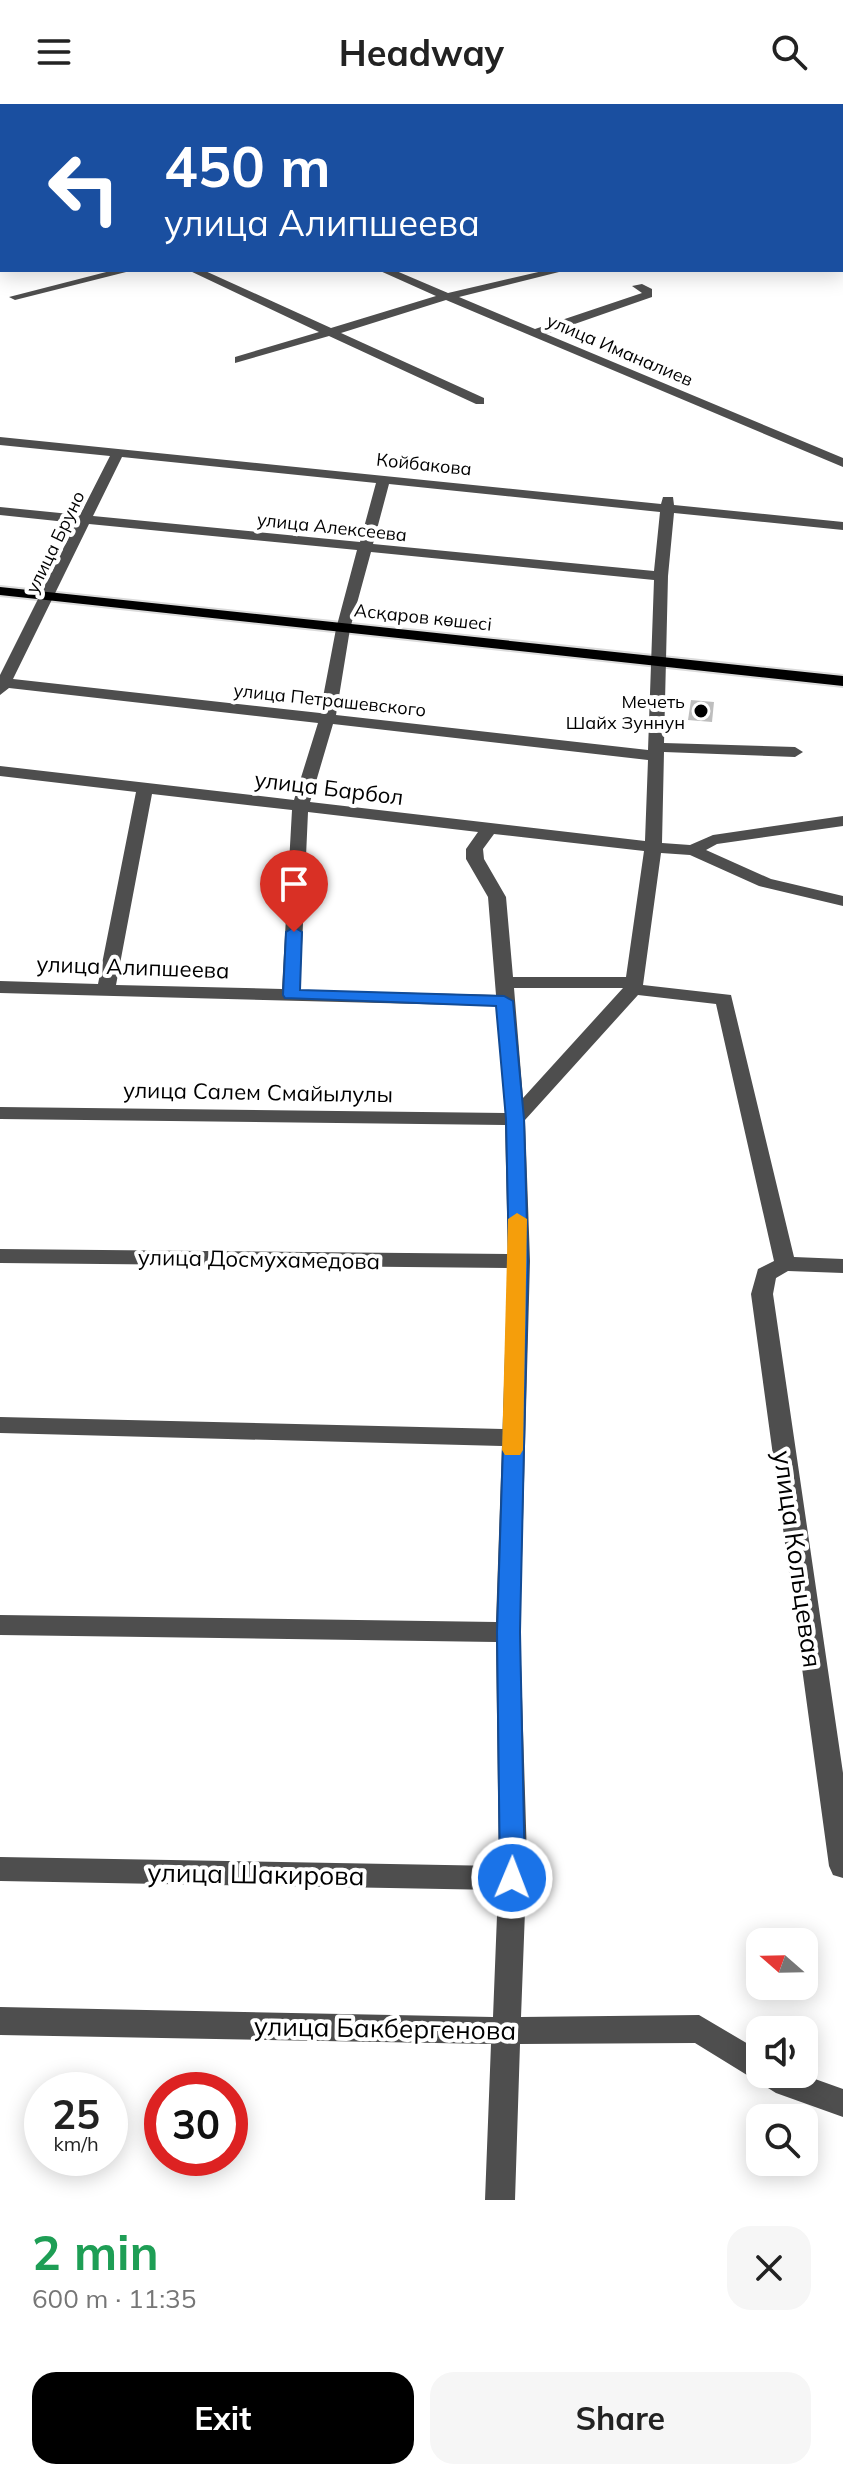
<!DOCTYPE html>
<meta charset="utf-8">
<style>
body{margin:0;font-family:Mulish,sans-serif;background:#f6f6f6;color:#222;height:100vh;display:flex;flex-direction:column;font-size:30px;white-space:nowrap}
*{box-sizing:border-box;margin:0}
p{font-size:26px;color:#767676}
.icon{flex:none;width:44px;height:44px;fill:none;stroke:currentColor;stroke-width:2;stroke-linecap:round;stroke-linejoin:round}
.map{position:relative;height:2096px;overflow:hidden}
.drawer{display:flex;flex-direction:column;background:#fff;flex:1}
.drawer>*{flex:none}
.hud{position:absolute;left:0px;top:0px;width:844px;height:168px;box-shadow:0 4px 20px #0003;background:#1a4fa0;color:#fff;overflow:hidden}
.needle{width:52px;rotate:290deg}
.fabs{position:absolute;left:746px;top:1824px;display:grid;gap:16px}
.fabs a{display:grid;place-items:center;width:72px;height:72px;border-radius:16px;background:#fff;box-shadow:0 4px 20px #0003;font-size:40px}
.speed{position:absolute;left:24px;top:1968px;display:flex;gap:16px;font-size:40px;font-weight:700;text-align:center}
.speed>*{display:grid;place-content:center;width:104px;height:104px;border-radius:50%;background:#fff;box-shadow:0 4px 20px #0003;line-height:1}
.speed small{font-size:20px;font-weight:400}
.speed .limit{border:12px solid #d22;background:#fff;color:#111}
.pin{position:absolute;display:grid;place-items:center;width:68px;height:68px;color:#fff;margin:-82px -34px;border-radius:50% 50% 50% 0;rotate:-45deg;box-shadow:0 0 8px #0007}
.pin .icon{rotate:45deg}
.me{position:absolute;width:88px;margin:-44px;rotate:1deg;stroke-linejoin:round;filter:drop-shadow(0 0 6px #0008)}
.turn{display:flex;align-items:center;gap:28px;height:168px;padding:0 32px;font-size:36px}
.turn .icon{width:104px;height:104px;stroke-width:2.5}
.turn b{display:block;font-size:56px;line-height:68px}
.round{display:grid;place-items:center;flex:none;width:84px;height:84px;border-radius:24px;background:#f6f6f6}
.overview{display:flex;align-items:center;justify-content:space-between;height:136px;padding:0 32px}
h1{font-size:48px;font-weight:700;line-height:60px;color:#1e9e55}
.button{display:flex;gap:16px;margin-top:auto;padding:16px 32px}
.button a{flex:1;height:92px;border-radius:24px;background:#000;color:#fff;font-size:32px;font-weight:700;line-height:92px;text-align:center}
.button a+a{background:#f6f6f6;color:#222}
header{display:flex;justify-content:space-between;align-items:center;height:104px;padding:0 32px;background:#fff;font-size:36px;font-weight:700}
.map>svg:first-child{display:block}
.building{fill:#bebebe}
.lines{fill:none;stroke-linecap:round;stroke-linejoin:round}
.major-casing{stroke:#dbdbdb;stroke-width:4}
.minor{fill:#4e4e4e;fill-rule:evenodd}
.major{fill:#000;fill-rule:evenodd}
.route{fill:#1a73e8;stroke:#114b97;stroke-width:2}
.slow{fill:#f59e0b}
.poi-dot{fill:#000;stroke:#fff;stroke-width:3}
.labels{text-anchor:middle;dominant-baseline:central;stroke-width:8;stroke-linejoin:round;paint-order:stroke}
.far-street-label{font-size:18px;fill:#000;stroke:#fff}
.far-poi-label{font-size:18px;fill:#000;stroke:#fff;text-anchor:end}
.street-label{font-size:22px;fill:#000;stroke:#fff}
.near-street-label{font-size:26px;fill:#000;stroke:#fff}
</style>
<header><svg class="icon" aria-label="menu" viewBox="0 0 24 24"><path d="M4 6h16M4 12h16M4 18h16"/></svg>Headway<svg class="icon" aria-label="search" viewBox="0 0 24 24"><circle cx="10" cy="10" r="6"/><path d="M15 15l6 6"/></svg></header>
<div class="map">
<svg width="843" height="2096" viewBox="0 0 843 2096">
<rect width="100%" height="100%" fill="#fff"/>
<path class="building" d="M691 596 714 598 712 618 688 616Z"/>
<g class="lines">
<g class="major-casing">
<path id="major" d="M0 483 843 572V582L0 491Z"/>
</g>
<g class="minor">
<path d="M113 0H123L112 2Z"/>
<path d="M338 0H348L337 2Z"/>
<path d="M439 0H478L480 2H441Z"/>
<rect x="0" y="7" width="2" height="6"/>
<rect x="842" y="24" width="1" height="7"/>
<rect x="0" y="65" width="2" height="7"/>
<rect x="842" y="78" width="1" height="6"/>
<path d="M114 166H134L15 196 9 193Z"/>
<path d="M188 166H203L331 224 436 192 378 166H394L448 189 547 166H567L459 193 535 225 642 189 632 182 642 180 652 185V193L546 230 843 354V363L446 196 341 229 484 294V300H476L329 232 235 259V253L319 228Z"/>
<path d="M0 333 661 400 663 393H673L674 401 843 418V426L674 409 668 472 664 639 795 643 803 648 795 653 664 648 662 739 690 741 713 731 843 712V722L717 740 706 746 771 775 843 792V802L759 782 690 751 661 749 643 881 731 891 794 1153 843 1155V1169L788 1167 776 1174 773 1190 843 1669V1774L833 1771 829 1762 751 1190 758 1165 774 1157 716 900 638 891 525 1016 530 1157 520 1528 527 1754 521 1913 699 1911 760 1947V1970H801L843 1985V2013L776 1989 695 1939 520 1940 515 2096H485L491 1940 0 1931V1903L493 1913 498 1786 0 1777V1753L499 1762 496 1538 0 1531V1511L496 1518 502 1342 0 1329V1313L503 1325 508 1164 0 1159V1145L508 1150 505 1021 0 1015V1003L505 1009 497 902 0 889V877L98 880 136 688 0 672V662L294 696 318 619 9 584 0 591V571L76 419 0 411V403L80 411 110 352 0 341ZM122 353 376 379 360 438 93 412ZM389 380 660 408 654 467 373 440ZM89 420 357 446 336 525 320 609 13 575ZM371 448 654 476 648 646 336 611 350 525ZM333 620 648 656 645 737 310 698ZM152 690 292 706 282 885 116 881ZM308 708 478 728 466 745V755L488 793 496 891 300 886ZM494 730 644 747 626 873H513L506 793 484 755 483 745ZM514 884H623L523 994Z"/>
</g>
<use href="#major" class="major"/>
</g>
<path class="route" d="M294 823 302 828 300 886 504 892 513 897 524 1015 528 1157 520 1528 525 1774 521 1782 512 1786 503 1782 500 1774 497 1528 509 1157 506 1015 496 902 285 894 283 891 286 828Z"/>
<path class="slow" d="M517 1109 527 1115 523 1346 520 1351H505L502 1346 508 1115Z"/>
<circle class="poi-dot" cx="701" cy="607" r="8"/>
<g class="labels">
<g class="far-street-label">
<text transform="translate(620 246) rotate(23)">улица Иманалиев</text>
<text transform="translate(424 360) rotate(6)">Койбакова</text>
<text transform="translate(332 423) rotate(6)">улица Алексеева</text>
<text transform="translate(55 438) rotate(-64)">улица Бруно</text>
<text transform="translate(423 513) rotate(6)">Асқаров көшесі</text>
<text transform="translate(330 596) rotate(6)">улица Петрашевского</text>
</g>
<g class="far-poi-label">
<text x="685" y="597">Мечеть<tspan x="685" dy="21">Шайх Зуннун</tspan></text>
</g>
<g class="street-label">
<text transform="translate(329 684) rotate(7)">улица Барбол</text>
<text transform="translate(133 863) rotate(2)">улица Алипшеева</text>
<text transform="translate(258 988) rotate(1)">улица Салем Смайылулы</text>
<text transform="translate(259 1155) rotate(1)">улица Досмухамедова</text>
</g>
<g class="near-street-label">
<text transform="translate(798 1455) rotate(82)">улица Кольцевая</text>
<text transform="translate(256 1770) rotate(1)">улица Шакирова</text>
<text transform="translate(385 1924) rotate(1)">улица Бакбергенова</text>
</g>
</g>
</svg>
<div class="fabs">
<a><svg class="needle" viewBox="-14 -14 28 28"><path d="M0-13l5 13h-10z" fill="#e53935"/><path d="M0 13l5-13h-10z" fill="#767676"/></svg></a>
<a><svg class="icon" aria-label="sound" viewBox="0 0 24 24"><path d="M4 9h4l5-4v14l-5-4H4zM17 9q2 3 0 6"/></svg></a>
<a><svg class="icon" aria-label="search" viewBox="0 0 24 24"><circle cx="10" cy="10" r="6"/><path d="M15 15l6 6"/></svg></a>
</div>
<div class="speed"><div>25<small>km/h</small></div><div class="limit">30</div></div>
<div class="pin" style="left:294px;top:828px;background:#d93025"><svg class="icon" aria-label="arrive" viewBox="0 0 24 24"><path d="M6 21V4h12l-3 4 3 4H6"/></svg></div>
<svg class="me" style="left:512px;top:1774px" viewBox="-20 -20 40 40"><circle r="17" fill="#1a73e8" stroke="#fff" stroke-width="3"/><path d="M0-11L8 9 0 5-8 9z" fill="#fff"/></svg>
<div class="hud">
<div class="turn"><svg class="icon" aria-label="left" viewBox="0 0 24 24"><path d="M17 20v-9H6M10 6l-5 5 5 5"/></svg><div><b>450 m</b>улица Алипшеева</div></div>
</div>
</div>
<section class="drawer">
<div class="overview"><div><h1>2 min</h1><p>600 m · 11:35</p></div><a class="round"><svg class="icon" aria-label="close" viewBox="0 0 24 24"><path d="M6 6l12 12M18 6L6 18"/></svg></a></div>
<div class="button"><a>Exit</a><a>Share</a></div>
</section>
